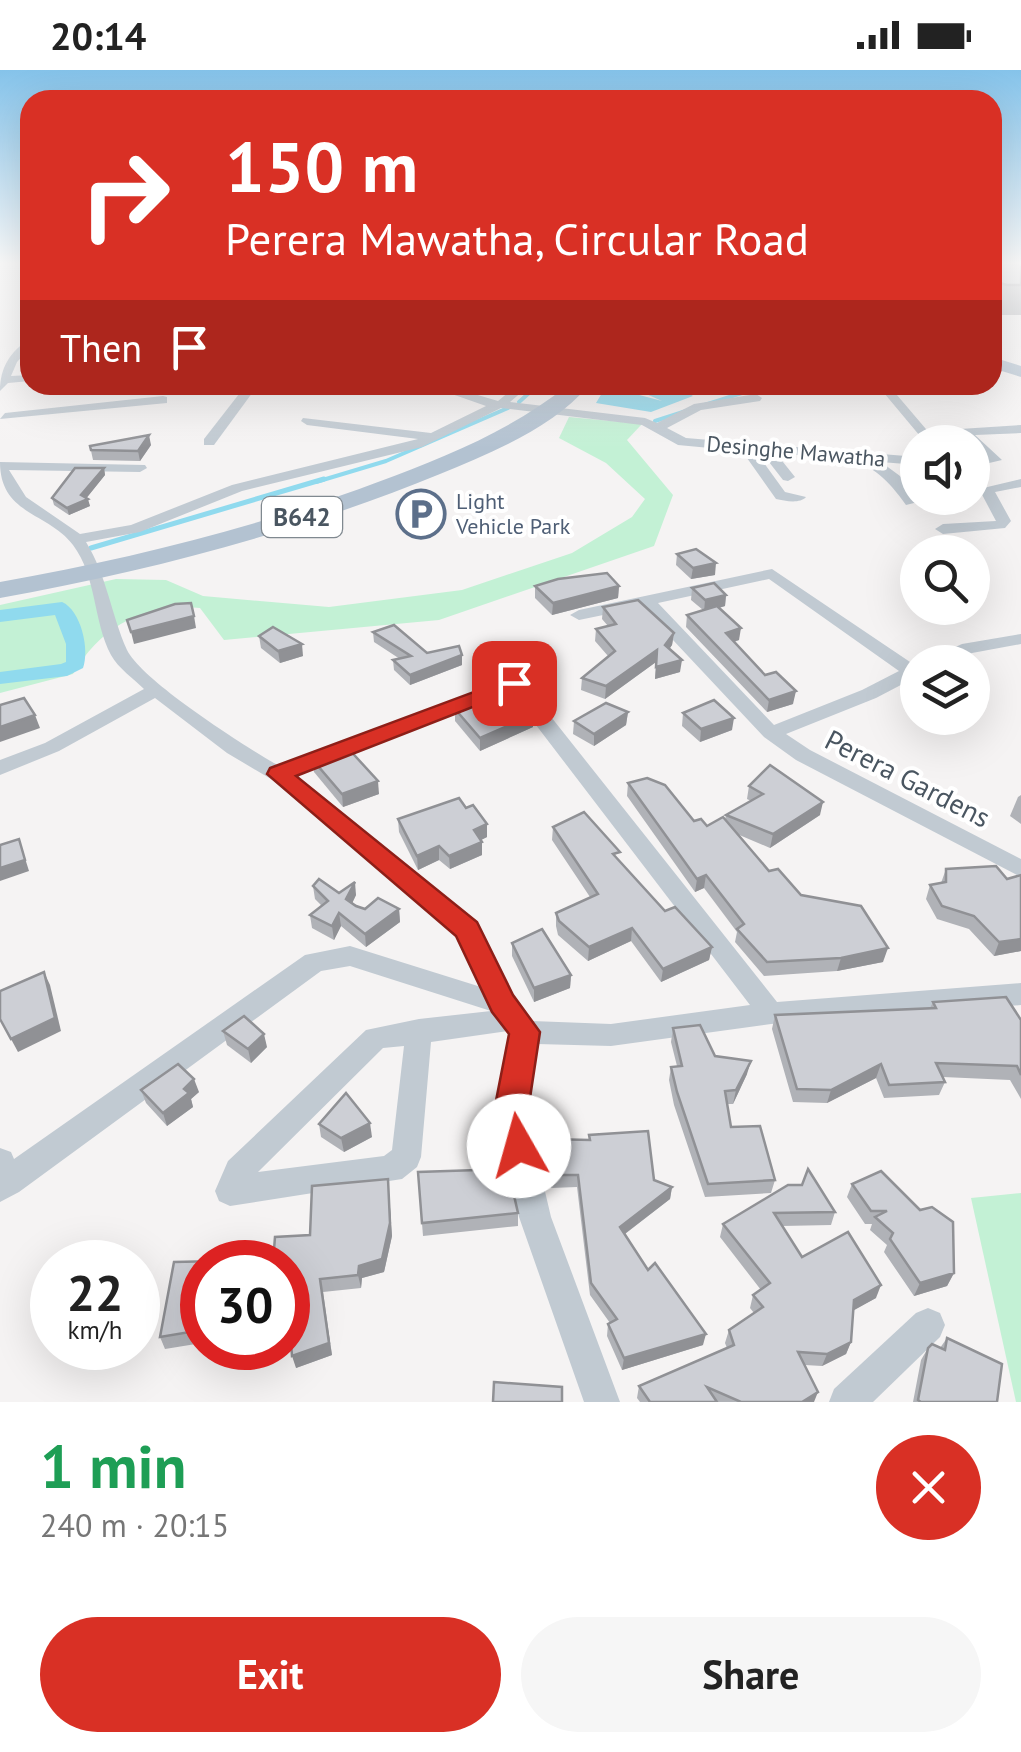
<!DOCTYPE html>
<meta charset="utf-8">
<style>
body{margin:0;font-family:"PT Sans",sans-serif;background:#f6f6f6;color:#222;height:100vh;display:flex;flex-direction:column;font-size:38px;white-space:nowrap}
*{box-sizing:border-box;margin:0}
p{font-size:32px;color:#767676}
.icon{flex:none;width:55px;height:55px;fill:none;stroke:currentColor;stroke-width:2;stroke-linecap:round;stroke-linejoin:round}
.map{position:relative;height:1332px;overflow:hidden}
.side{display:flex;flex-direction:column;background:#fff;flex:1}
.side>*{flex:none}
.top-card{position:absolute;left:20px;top:20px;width:982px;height:305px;border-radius:30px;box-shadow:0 10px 40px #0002;background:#d93025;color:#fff;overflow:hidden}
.fabs{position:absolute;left:900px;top:355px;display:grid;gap:20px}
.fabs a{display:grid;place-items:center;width:90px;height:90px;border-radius:50%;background:#fff;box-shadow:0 10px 40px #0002;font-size:50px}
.speed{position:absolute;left:30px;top:1170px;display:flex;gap:20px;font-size:50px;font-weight:700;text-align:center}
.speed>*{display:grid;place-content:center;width:130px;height:130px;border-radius:50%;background:#fff;box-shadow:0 10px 40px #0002;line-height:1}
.speed small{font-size:25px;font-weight:400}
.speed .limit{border:15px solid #d22;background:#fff;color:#111}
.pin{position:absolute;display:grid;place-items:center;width:85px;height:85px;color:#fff;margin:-42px;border-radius:20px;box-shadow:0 5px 15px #0006}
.me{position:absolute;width:110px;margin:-55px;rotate:353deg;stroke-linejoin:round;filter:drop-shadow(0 0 8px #0008)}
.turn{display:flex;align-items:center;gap:35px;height:210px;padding:0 40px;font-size:45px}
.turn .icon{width:130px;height:130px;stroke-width:2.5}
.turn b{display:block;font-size:70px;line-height:85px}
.then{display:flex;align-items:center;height:95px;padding:0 40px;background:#0003;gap:20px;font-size:38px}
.round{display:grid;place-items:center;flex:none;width:105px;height:105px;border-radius:52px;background:#f6f6f6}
.headline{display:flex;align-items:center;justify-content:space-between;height:170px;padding:0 40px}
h1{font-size:60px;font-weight:800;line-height:75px;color:#1e9e55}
.action{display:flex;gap:20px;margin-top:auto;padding:20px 40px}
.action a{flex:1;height:115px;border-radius:60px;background:#d93025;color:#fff;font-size:40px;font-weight:800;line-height:115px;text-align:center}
.action a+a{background:#f6f6f6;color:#222}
.status{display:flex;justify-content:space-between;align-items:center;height:70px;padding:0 50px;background:#fff;direction:ltr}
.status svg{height:28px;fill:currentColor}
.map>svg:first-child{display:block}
.green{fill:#c3f1d5}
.water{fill:#90daee}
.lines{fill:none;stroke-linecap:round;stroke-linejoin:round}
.stream-far1{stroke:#90daee;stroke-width:4}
.stream{stroke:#90daee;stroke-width:5}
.canal{fill:#90daee;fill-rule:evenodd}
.street{fill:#c1cad2;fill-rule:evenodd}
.primary{fill:#b3c2d1;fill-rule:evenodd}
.wall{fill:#b0b2b7}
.shaded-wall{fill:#909195}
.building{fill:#cdcfd5;stroke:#909195;stroke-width:2.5}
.route{fill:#d93025;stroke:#8d1f18;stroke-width:2.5}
.labels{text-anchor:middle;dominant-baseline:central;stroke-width:8;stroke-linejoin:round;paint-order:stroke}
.far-street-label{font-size:22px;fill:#4a5661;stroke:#fff}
.far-service-label{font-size:22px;fill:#4e5e75;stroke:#fff;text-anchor:start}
.shield{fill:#fff;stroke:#808990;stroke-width:2.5}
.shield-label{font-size:25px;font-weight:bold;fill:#4a5661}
.street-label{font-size:28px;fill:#4a5661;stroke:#fff}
</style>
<div class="status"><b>20:14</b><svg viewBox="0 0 49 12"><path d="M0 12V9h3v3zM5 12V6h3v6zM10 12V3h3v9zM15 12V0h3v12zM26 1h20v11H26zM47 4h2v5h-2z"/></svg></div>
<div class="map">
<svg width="1021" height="1332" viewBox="0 0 1021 1332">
<rect width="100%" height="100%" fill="#f5f3f3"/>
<g class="green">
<path d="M569 347 642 354 627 370 673 425 654 476 439 550 224 570 200 538C143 534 101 556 73 604L0 623V535L116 509 166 510 203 526 329 537 462 520 572 483 632 447 645 429 606 393 559 368Z"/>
<path d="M1021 1123V1332H1016L971 1128Z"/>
</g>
<path class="water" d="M626 315H677L693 326 651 342 596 333 602 323 628 322 662 331Z"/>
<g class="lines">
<g class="stream-far1">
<path d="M519 332 538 315"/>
<path d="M655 351 767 315"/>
<path d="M316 412 386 391 510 337"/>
</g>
<path class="stream" d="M91 478 324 409"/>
<path class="canal" d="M62 532C81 540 90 580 83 598L67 606 0 614V602L61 594 66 592V574L55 545 0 552V540Z"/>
<g class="street">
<path d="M30 269V278L17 292 11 306 30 305V311L8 313 0 321C0 298 10 281 30 269Z"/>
<path d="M246 315H258L214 375H204V369Z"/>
<path d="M426 315H444L498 331 517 315H530L510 332 645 348 657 353 694 334 756 324 762 328 760 331 701 340 667 358 686 368 918 387V395L881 392 900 406 918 432 906 435C869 381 844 389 784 384L783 392 795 407 788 411 783 410 769 392 771 383 756 382 785 422 806 427C800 434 785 431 776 429L742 381 678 375 642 355 501 338 422 377 242 421 140 462 86 472C107 506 111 544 127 580 142 611 246 677 279 696L507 609H521L777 932 1021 913V935L771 954 611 976 537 974 526 1041 551 1147 620 1332H584L519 1147 496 1041 511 964 508 961 431 972 421 1087 417 1097 402 1109 230 1136 219 1131 215 1121 228 1091 366 960 419 949 491 941 350 896 321 901 19 1122 0 1132V1078L11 1082 14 1089 305 885 350 876 481 917 457 866 271 709 227 683 155 628 59 681 0 705V690L45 673 144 619C134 609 118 598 111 585 93 551 97 507 73 475 48 442 0 445 0 392L145 395 147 398 140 402 9 400 26 427 80 464 131 455 232 415 418 369 307 355 301 351 303 348 431 363 486 336ZM510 621 750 935 611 954 532 951 512 927 476 853 293 706ZM404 976 392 1080 384 1086 258 1102 383 978Z"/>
<path d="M851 315 891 318 937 372H925L884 323 792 319 786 316Z"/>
<path d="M163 326 167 327V333L0 349 5 343Z"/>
<path d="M1021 355V363L975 365 1002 390 972 397V389L984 387 972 377V372L960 365V359Z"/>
<path d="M1021 409V417L995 422 1011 451 1005 458 943 464 935 459 943 454 996 451 979 419Z"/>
<path d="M772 499 913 594 918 593V606L876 628 786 664 810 680 1021 789V807L796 690 764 667 642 537 579 550 570 545 579 540ZM769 509 899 601 862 620 774 655 658 533Z"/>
<path d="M1021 564V574L972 583 947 592H923L962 574Z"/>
<path d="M928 1238 940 1243 945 1255 940 1267 873 1332H829L834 1319 916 1243Z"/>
</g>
<g class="primary">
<path d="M992 287 1021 296V307L992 298Z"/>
<path d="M568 315H589C553 358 491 383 440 404 298 462 151 501 0 528V512C129 489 255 458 378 412 445 387 512 360 568 315Z"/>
</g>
</g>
<g class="wall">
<path d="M992 192H1021V245H998L992 243Z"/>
<path d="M151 375 140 391 93 390 90 376Z"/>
<path d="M104 398 105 405 86 428 90 436 69 445 54 435 52 428Z"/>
<path d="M677 484 715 505 691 509 676 495Z"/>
<path d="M535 516H619L618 528 552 545 535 528Z"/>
<path d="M692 518 726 525 725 536 719 538 739 570 734 572 793 634 767 642 686 557 687 545 703 540 691 530Z"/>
<path d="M603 537 674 563 672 575 669 579 680 602 655 609 656 592 605 629 581 620 582 608 608 586 595 571 596 559 608 556 602 549Z"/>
<path d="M373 562 427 583 462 585V595L410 615 394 600 393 590 400 589 374 572Z"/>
<path d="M259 566 303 586 280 593 261 578Z"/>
<path d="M508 581 544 582V594L523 606 508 593Z"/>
<path d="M455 639 533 645V657L480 681 455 651Z"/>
<path d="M628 642 626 655 594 676 573 664 574 651Z"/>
<path d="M683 643 732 660 700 672 682 656Z"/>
<path d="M312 689 379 724 343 737 314 702Z"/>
<path d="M628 713 694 751 707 756 725 750 726 745 751 731 747 729 749 716 820 745 770 778 737 764 769 801 883 892 837 901 764 906 735 872 737 862 704 818 695 822 627 726Z"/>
<path d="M1021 725V754L1010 746 1018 727Z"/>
<path d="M398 749 487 767 481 770 482 785 450 799 439 790 418 800 399 762Z"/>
<path d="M553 757 619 791 665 841 712 877 709 890 661 912 631 871 588 891 558 865 556 856V843L590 827 552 770Z"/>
<path d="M946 799 1007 809 1021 805V881L994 886 969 859 937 849 926 829 930 815 941 813Z"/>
<path d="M313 816 339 823 356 825 352 833 365 839H399L400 852 366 877 341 856 334 870 312 858 310 845 322 836 315 829Z"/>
<path d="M512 873 571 905 570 918 534 932 512 886Z"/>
<path d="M933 932 1021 950V1029L1010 1010 943 1007 945 1012 939 1025 884 1028 876 1008 827 1033 793 1032 772 959 775 945 930 938Z"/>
<path d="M673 958 715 986 747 1004 733 1034H727L731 1057 775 1110 771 1123 705 1127 674 1035 669 1010 671 997 677 996 671 972Z"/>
<path d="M223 961 267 977 251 993 227 975Z"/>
<path d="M141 1020 199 1022 191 1029 193 1037 167 1056 146 1033Z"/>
<path d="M319 1054 372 1067 344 1082 321 1067Z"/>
<path d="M548 1069 672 1117 670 1129 625 1164 648 1200 703 1275 622 1300 607 1266 608 1254 610 1253 590 1225 577 1117 551 1118 547 1082Z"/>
<path d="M881 1101 954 1203 947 1216 914 1226 884 1182 887 1175 870 1160 872 1154H865L847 1127 852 1114Z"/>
<path d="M418 1102 518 1143V1156L423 1166Z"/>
<path d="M388 1109 392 1166 384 1202 362 1208 361 1218 323 1222 332 1285 296 1298 300 1228 295 1212H288V1192L310 1165Z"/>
<path d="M788 1115 835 1142 831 1155 782 1156 802 1187 876 1228 853 1240 851 1272 846 1284 822 1296 805 1295 814 1332H640L637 1328 639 1316 727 1278 725 1273 729 1260 754 1243 750 1238 753 1225 761 1220 720 1167 723 1154Z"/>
<path d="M202 1192V1273L165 1279 160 1267Z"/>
<path d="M947 1268 997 1332H913L921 1290 928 1278H940Z"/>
</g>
<g class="shaded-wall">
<path d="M149 365 151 375 140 391 138 381Z"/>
<path d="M104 398 105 405 85 430 88 429 90 436 69 445 67 438 81 425Z"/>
<path d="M716 493 715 505 691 509 693 498Z"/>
<path d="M619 516 618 528 552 545 553 533Z"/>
<path d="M726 525 725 536 704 542 705 530Z"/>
<path d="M194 546 196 558 134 574 131 562Z"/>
<path d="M741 558 739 570 725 574 726 563Z"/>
<path d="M674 563 672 575 664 587 665 575Z"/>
<path d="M302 574 303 586 280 593 278 581Z"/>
<path d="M657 580 656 592 605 629 606 616Z"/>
<path d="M544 582V594L523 606V594Z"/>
<path d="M462 585V595L410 615V605Z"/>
<path d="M682 590 680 602 655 609 656 597Z"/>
<path d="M796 621 793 634 767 642 769 630Z"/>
<path d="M628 642 626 655 594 676V664Z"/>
<path d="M35 645 40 658 0 672V657Z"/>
<path d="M533 645V657L480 681V668Z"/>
<path d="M734 648 732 660 700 672 701 659Z"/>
<path d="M378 711 379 724 343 737 342 724Z"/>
<path d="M823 732 820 745 770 778 773 764Z"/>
<path d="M487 754V767L475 773 474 760Z"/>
<path d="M19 769 29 801 0 811V798Z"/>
<path d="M482 772V785L450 799 449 786Z"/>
<path d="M439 776V790L418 800 417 786Z"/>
<path d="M706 805 704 818 695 822 697 809Z"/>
<path d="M355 812 356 825 348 842 346 829Z"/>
<path d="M399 839 400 852 366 877 365 864Z"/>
<path d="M339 843 341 856 334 870 332 856Z"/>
<path d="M632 858 631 871 588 891 589 877Z"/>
<path d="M1021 869V881L994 886 999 872Z"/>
<path d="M712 877 709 890 661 912 663 899Z"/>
<path d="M888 878 883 892 837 901 841 888Z"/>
<path d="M44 902 50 915 61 961 18 982 11 969Z"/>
<path d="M571 905 570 918 534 932V918Z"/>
<path d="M264 964 267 977 251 993 248 979Z"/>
<path d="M751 991 747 1004 733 1034 736 1020Z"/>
<path d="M881 994 876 1008 827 1033 831 1020Z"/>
<path d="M194 1009 199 1022 191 1029 193 1037 167 1056 163 1043Z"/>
<path d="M370 1053 372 1067 344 1082 341 1068Z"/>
<path d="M388 1109 392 1166 384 1202 362 1208 361 1218 358 1205 359 1196Z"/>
<path d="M672 1117 670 1129 618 1169 620 1157Z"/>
<path d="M954 1203 947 1216 914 1226 920 1213Z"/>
<path d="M320 1209 332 1285 296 1298 292 1286Z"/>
<path d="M881 1215 876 1228 849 1243 854 1230Z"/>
<path d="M706 1264 703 1275 622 1300 624 1288Z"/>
<path d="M851 1272 846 1284 822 1296 827 1284Z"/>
<path d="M818 1322 814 1332H802Z"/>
</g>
<g class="building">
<path d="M992 192H1021V215H1007L992 211Z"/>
<path d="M149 365 138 381 91 380 90 376Z"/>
<path d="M75 398H104L81 425 88 429 67 438 52 428Z"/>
<path d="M696 479 716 493 693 498 677 484Z"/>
<path d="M607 503 619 516 553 533 535 516 558 509Z"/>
<path d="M714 513 726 525 705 530 692 518Z"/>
<path d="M638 530 674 563 665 575 682 590 656 597 657 580 606 616 582 608 615 581 596 559 616 554 603 537Z"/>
<path d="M191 533 194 546 131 562 127 550 175 534Z"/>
<path d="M717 536 741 558 726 563 765 605 776 602 796 621 769 630 687 545Z"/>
<path d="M394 555 427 583 459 576 462 585 410 605 393 590 411 586 373 562Z"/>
<path d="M273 557 302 574 278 581 259 566Z"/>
<path d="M526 574 544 582 523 594 508 581Z"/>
<path d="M509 615 533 645 480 668 455 639Z"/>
<path d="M24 628 35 645 0 657V635Z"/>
<path d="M714 630 734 648 701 659 683 643Z"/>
<path d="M606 633 628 642 594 664 574 651Z"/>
<path d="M346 676 378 711 342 724 312 689Z"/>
<path d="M770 695 823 732 773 764 726 745 763 724 749 716Z"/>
<path d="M647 708 665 715 694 751 701 749 707 756 723 747 769 801 778 799 801 825 861 836 888 878 841 888 767 892 737 859 744 854 706 805 697 809 628 713Z"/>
<path d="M459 728 466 738 473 735 487 754 474 760 482 772 449 786 439 776 417 786 398 749Z"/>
<path d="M584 742 620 782 613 784 665 841 675 837 712 877 663 899 632 858 589 877 559 851 556 843 598 824 553 757Z"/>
<path d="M19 769 25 790 0 798V775Z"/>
<path d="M996 796 1007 809 1021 805V869L999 872 974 846 942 836 930 815 946 812V799Z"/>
<path d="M319 809 339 823 355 812 346 829 356 836 365 839 378 828 399 839 365 864 339 843 332 856 310 845 328 831 313 816Z"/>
<path d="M542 859 571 905 534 918 512 873Z"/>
<path d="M44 902 55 948 11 969 0 949V921Z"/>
<path d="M1006 927 1021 950V1005L1017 996 936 993 945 1012 889 1015 881 994 831 1020 797 1019 775 945 936 938 933 932Z"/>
<path d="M244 946 264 964 248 979 223 961Z"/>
<path d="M700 955 715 986 751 991 736 1020 725 1021 731 1057 760 1056 775 1110 708 1114 677 1022 671 997 682 996 673 958Z"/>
<path d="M178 994 194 1009 184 1019 189 1023 163 1043 141 1020Z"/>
<path d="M346 1023 370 1053 341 1068 319 1054Z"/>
<path d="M648 1061 654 1110 672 1117 620 1157 648 1200 655 1193 706 1264 624 1288 608 1254 617 1249 591 1213 578 1105H551L548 1069 590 1070 589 1065Z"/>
<path d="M508 1099 518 1143 422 1153 418 1102Z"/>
<path d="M808 1099 835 1142 774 1143 802 1187 848 1162 881 1215 854 1230 851 1272 827 1284 798 1282 818 1322 802 1332H741L707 1317 717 1332H650L639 1316 734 1275 729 1260 763 1237 753 1225 770 1213 723 1154 788 1115H802Z"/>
<path d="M881 1101 920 1140 932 1137 953 1152 954 1203 920 1213 890 1169 893 1163 875 1147 887 1141H871L852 1114Z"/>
<path d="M388 1109 390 1153 382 1189 359 1196 358 1205 320 1209 329 1273 292 1286 288 1231 301 1228 291 1199H288V1192H273L275 1167 310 1165 312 1116Z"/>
<path d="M218 1191 217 1192H202V1260L160 1267 174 1192Z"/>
<path d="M947 1268 1002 1294 997 1332H921L918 1330 928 1278 932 1274 945 1280Z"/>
<path d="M494 1312 562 1317V1332H493Z"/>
</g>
<linearGradient id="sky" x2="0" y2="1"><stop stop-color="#85c3ea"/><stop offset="0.51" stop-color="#fafafa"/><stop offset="1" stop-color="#fafafa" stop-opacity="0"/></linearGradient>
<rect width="1021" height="378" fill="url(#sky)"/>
<path class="route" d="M514 607 521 608V618L296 706 477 852 513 925 540 962 528 1041 536 1076 531 1087 519 1092 507 1087 494 1041 509 964 492 942 456 866 267 704 270 698Z"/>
<defs>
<g id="parking-ring" transform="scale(2.5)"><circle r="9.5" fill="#fff" stroke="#5c6f8a" stroke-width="1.5"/><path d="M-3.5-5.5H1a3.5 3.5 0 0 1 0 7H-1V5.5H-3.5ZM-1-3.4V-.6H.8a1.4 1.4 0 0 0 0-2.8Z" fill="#5c6f8a"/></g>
</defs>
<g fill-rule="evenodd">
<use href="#parking-ring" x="421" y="444"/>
</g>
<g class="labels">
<g class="far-street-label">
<text transform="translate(796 381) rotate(5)">Desinghe Mawatha</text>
</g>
<g class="far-service-label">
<text x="456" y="431">Light<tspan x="456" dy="25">Vehicle Park</tspan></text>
</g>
<rect class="shield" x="262" y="427" width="80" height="40" rx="8"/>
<g class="shield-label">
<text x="302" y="447">B642</text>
</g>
<g class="street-label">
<text transform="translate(908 708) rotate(27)">Perera Gardens</text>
</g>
</g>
</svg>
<div class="fabs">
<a><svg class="icon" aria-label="sound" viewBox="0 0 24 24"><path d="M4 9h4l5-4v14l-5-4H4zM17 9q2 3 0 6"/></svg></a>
<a><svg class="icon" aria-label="search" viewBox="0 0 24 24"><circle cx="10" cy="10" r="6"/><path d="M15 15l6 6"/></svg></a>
<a><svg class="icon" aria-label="layers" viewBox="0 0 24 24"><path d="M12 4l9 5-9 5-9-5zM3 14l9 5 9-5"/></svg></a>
</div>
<div class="speed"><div>22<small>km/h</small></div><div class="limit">30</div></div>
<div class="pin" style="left:514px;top:613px;background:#d93025"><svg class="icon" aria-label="arrive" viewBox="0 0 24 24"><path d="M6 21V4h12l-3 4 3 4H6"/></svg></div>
<svg class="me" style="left:519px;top:1076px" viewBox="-20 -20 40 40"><circle r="19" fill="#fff"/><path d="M0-13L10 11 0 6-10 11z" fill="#d93025"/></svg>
<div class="top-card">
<div class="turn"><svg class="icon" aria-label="right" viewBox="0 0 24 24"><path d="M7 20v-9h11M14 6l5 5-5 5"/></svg><div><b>150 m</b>Perera Mawatha, Circular Road</div></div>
<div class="then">Then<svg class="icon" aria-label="arrive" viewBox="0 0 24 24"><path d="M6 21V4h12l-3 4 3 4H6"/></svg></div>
</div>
</div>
<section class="side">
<div class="headline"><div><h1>1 min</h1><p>240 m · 20:15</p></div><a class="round" style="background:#d93025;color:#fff"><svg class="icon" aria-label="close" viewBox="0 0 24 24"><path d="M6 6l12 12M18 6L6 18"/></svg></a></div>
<div class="action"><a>Exit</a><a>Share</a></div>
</section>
